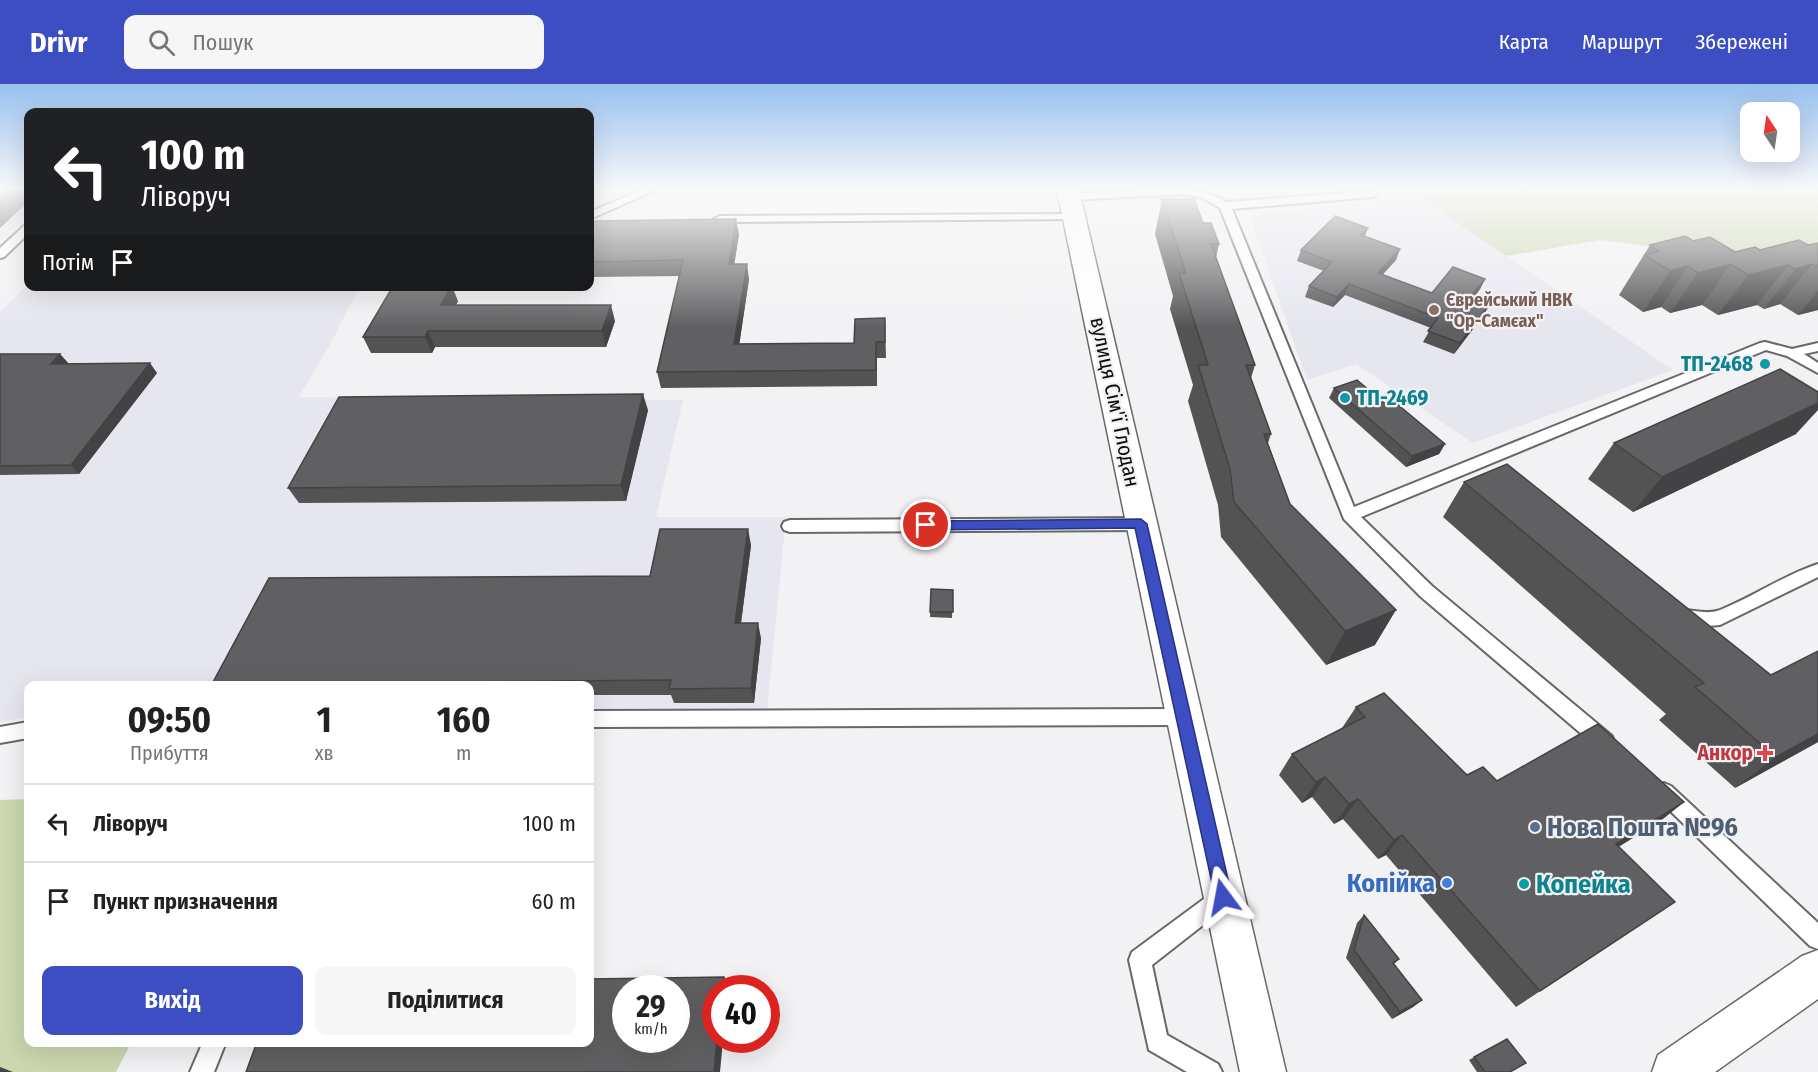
<!DOCTYPE html>
<html lang="uk">
<meta charset="utf-8">
<style>
body{margin:0;font-family:"Fira Sans Condensed",sans-serif;background:#f6f6f6;color:#222;height:100vh;display:flex;flex-direction:column;font-size:22px;white-space:nowrap}
*{box-sizing:border-box;margin:0}
p{font-size:20px;color:#767676}
.icon{flex:none;width:33px;height:33px;fill:none;stroke:currentColor;stroke-width:2;stroke-linecap:round;stroke-linejoin:round}
.map{position:relative;flex:1;overflow:hidden}
.sheet{position:absolute;left:24px;top:597px;width:570px;height:366px;display:flex;flex-direction:column;background:#fff;border-radius:12px;box-shadow:0 6px 24px #0002}
.sheet>*{flex:none}
.banner{position:absolute;left:24px;top:24px;width:570px;height:183px;border-radius:12px;box-shadow:0 6px 24px #0002;background:#202124;color:#fff;overflow:hidden}
.needle{width:39px;rotate:347deg}
.fabs{position:absolute;left:1740px;top:18px;display:grid;gap:12px}
.fabs a{display:grid;place-items:center;width:60px;height:60px;border-radius:12px;background:#fff;box-shadow:0 6px 24px #0002;font-size:30px}
.speed{position:absolute;left:612px;top:891px;display:flex;gap:12px;font-size:30px;font-weight:700;text-align:center}
.speed>*{display:grid;place-content:center;width:78px;height:78px;border-radius:50%;background:#fff;box-shadow:0 6px 24px #0002;line-height:1}
.speed small{font-size:15px;font-weight:400}
.speed .limit{border:9px solid #d22;background:#fff;color:#111}
.pin{position:absolute;display:grid;place-items:center;width:51px;height:51px;color:#fff;margin:-26px;border:3px solid #fff;border-radius:50%;box-shadow:0 2px 6px #0007}
.me{position:absolute;width:66px;margin:-33px;rotate:347deg;stroke-linejoin:round;filter:drop-shadow(0 0 4px #0008)}
.turn{display:flex;align-items:center;gap:21px;height:126px;padding:0 18px;font-size:27px}
.turn .icon{width:78px;height:78px;stroke-width:2.5}
.turn b{display:block;font-size:42px;line-height:51px}
.then{display:flex;align-items:center;height:57px;padding:0 18px;background:#0003;gap:12px;font-size:22px}
.eta{display:flex;justify-content:space-evenly;align-items:center;height:102px;text-align:center}
.eta b{font-size:36px;font-weight:700;line-height:42px}
.button{display:flex;gap:12px;margin-top:auto;padding:12px 18px}
.button a{flex:1;height:69px;border-radius:12px;background:#3c4ec1;color:#fff;font-size:24px;font-weight:700;line-height:69px;text-align:center}
.button a+a{background:#f6f6f6;color:#222}
ul{padding:0;list-style:none}
li{display:flex;align-items:center;gap:18px;height:78px;padding:0 18px;border-top:2px solid #e0e0e0}
li div{flex:1}
li b{display:block;font-size:22px}
li em{font-style:normal}
header{display:flex;align-items:center;gap:36px;box-sizing:border-box;height:84px;padding:0 30px;background:#3c4ec1;color:#fff}
header strong{font-size:28px}
nav{display:flex;gap:33px;margin-inline-start:auto;font-size:21px}
.search{width:420px;height:54px;background:#f6f6f6;display:flex;align-items:center;gap:15px;box-sizing:border-box;padding:0 21px;border-radius:12px;color:#767676;font-size:22px}
.map>svg:first-child{display:block}
.built{fill:#e6e6ef}
.green{fill:#cbd7af}
.lines{fill:none;stroke-linecap:round;stroke-linejoin:round}
.service-casing{stroke:#686869;stroke-width:4}
.tertiary-casing{stroke:#686869;stroke-width:3}
.secondary-casing{stroke:#686869;stroke-width:3}
.service{fill:#fff;fill-rule:evenodd}
.tertiary{fill:#fff;fill-rule:evenodd}
.secondary{fill:#fff;fill-rule:evenodd}
.wall{fill:#535354}
.shaded-wall{fill:#434345}
.building{fill:#606062;stroke:#434345;stroke-width:1.5;fill-rule:evenodd}
.route{fill:#3c4ec1;stroke:#27337d;stroke-width:1.5}
.education-dot{fill:#8d6e63;stroke:#f2f2f4;stroke-width:2}
.culture-dot{fill:#0f9aa8;stroke:#f2f2f4;stroke-width:2}
.health-dot{fill:#e0444e;stroke:#f2f2f4;stroke-width:2}
.service-dot{fill:#5c6f8a;stroke:#f2f2f4;stroke-width:2}
.shop-dot{fill:#3f7fe0;stroke:#f2f2f4;stroke-width:2}
.labels{text-anchor:middle;dominant-baseline:central;stroke-width:4.5;stroke-linejoin:round;paint-order:stroke}
.far-education-label{font-size:18px;font-weight:bold;fill:#785e54;stroke:#f2f2f4;text-anchor:start}
.culture-label{font-size:21px;font-weight:bold;fill:#0d838f;stroke:#f2f2f4;text-anchor:end}
.street-label{font-size:21px;fill:#0c0c0d;stroke:#f2f2f4}
.health-label{font-size:21px;font-weight:bold;fill:#be3a42;stroke:#f2f2f4;text-anchor:end}
.near-service-label{font-size:26px;font-weight:bold;fill:#4e5e75;stroke:#f2f2f4;text-anchor:start}
.near-shop-label{font-size:26px;font-weight:bold;fill:#366cbe;stroke:#f2f2f4;text-anchor:end}
.near-culture-label{font-size:26px;font-weight:bold;fill:#0d838f;stroke:#f2f2f4;text-anchor:start}
</style>
<header>
<strong>Drivr</strong>
<div class="search"><svg class="icon" aria-label="search" viewBox="0 0 24 24"><circle cx="10" cy="10" r="6"/><path d="M15 15l6 6"/></svg>Пошук</div>
<nav><a>Карта</a><a>Маршрут</a><a>Збережені</a></nav>
</header>
<div class="map">
<svg width="1818" height="988" viewBox="0 0 1818 988">
<rect width="100%" height="100%" fill="#f2f2f4"/>
<g class="built">
<path d="M0 106H28V131L0 158Z"/>
<path d="M1418 112 1673 286 1473 359 1356 280 1307 296 1249 131Z"/>
<path d="M28 200V202L359 203 332 257 299 313 683 316 656 433H786L767 627 590 626V602H28V633L0 638V228Z"/>
</g>
<g class="green">
<path d="M1405 106H1818V183L1600 156 1506 172 1418 112Z"/>
<path d="M28 715V958L131 959 116 988H0V716Z"/>
</g>
<g class="lines">
<g class="service-casing">
<g id="service">
<path d="M641 106H656L590 135V128Z"/>
<path d="M1146 106C1175 106 1202 103 1227 118L1373 107 1379 110 1373 113 1232 125 1354 423 1760 259 1765 258 1792 265 1818 259V267L1804 270 1818 279V289L1787 272 1766 266 1361 433 1432 502 1612 652 1614 658 1612 664 1605 666 1598 664 1420 512 1344 435 1220 124 1205 115 1186 110 1070 116 1064 113 1070 110Z"/>
<path d="M1074 130 1080 133 1078 135 720 138 714 135 720 132Z"/>
<path d="M28 141V150L4 173 0 174V164L24 142Z"/>
<path d="M1141 434 1147 436 1149 440 1147 444 1141 446 790 448 784 446 782 442 784 438 790 436Z"/>
<path d="M1818 480V493L1720 541 1696 543 1674 537 1671 532 1674 527C1688 523 1704 532 1720 526 1753 513 1784 491 1818 480Z"/>
<path d="M1183 625 1190 627 1192 633 1190 639 1183 641 590 643V627Z"/>
<path d="M28 638V654L0 659V643Z"/>
<path d="M1664 699 1671 702 1818 839V865L1810 862 1657 714 1654 708 1657 702Z"/>
<path d="M1223 803 1230 806 1233 813 1230 820 1152 881 1167 951 1218 980 1222 988H1187L1149 966 1129 876 1132 868 1216 806Z"/>
<path d="M203 958H226L214 988H190Z"/>
</g>
</g>
<g class="tertiary-casing">
<path id="tertiary" d="M1057 106H1079L1286 988H1240Z"/>
</g>
<g class="secondary-casing">
<path id="secondary" d="M1818 866V915L1715 988H1652L1658 971 1802 872Z"/>
</g>
<use href="#service" class="service"/>
<use href="#tertiary" class="tertiary"/>
<use href="#secondary" class="secondary"/>
</g>
<g class="wall">
<path d="M1162 115 1203 139 1219 160 1216 174 1255 281 1251 294 1271 350 1268 359 1290 420 1375 561 1326 581 1221 453 1218 421 1188 317 1193 301 1170 225 1173 212 1155 150Z"/>
<path d="M590 137 739 150 734 180 749 195 739 260 854 259 885 234 886 274H877V302L661 304 657 288 680 192 590 193Z"/>
<path d="M1364 152 1396 176 1382 191 1432 209 1485 195 1480 205 1475 212 1485 229 1454 270 1423 258 1431 244 1345 211 1333 223 1305 213 1309 202 1324 187 1297 177 1301 166Z"/>
<path d="M1693 157 1735 168 1808 161 1818 159V226L1798 231 1780 220 1764 225 1757 221 1718 231 1702 221 1670 229 1661 223 1643 228 1619 211 1650 161Z"/>
<path d="M458 217 456 221 615 237 606 263H435L432 269H371L363 253Z"/>
<path d="M0 270H60L68 279 67 280 157 289 79 390 0 391Z"/>
<path d="M1334 304 1388 322 1445 360 1439 370 1406 383 1329 314Z"/>
<path d="M648 326 626 417 299 419 288 404Z"/>
<path d="M1796 350 1633 428 1588 395 1614 359Z"/>
<path d="M1464 398 1771 591 1818 658 1735 704 1659 636 1666 630 1443 433Z"/>
<path d="M751 461 741 539 761 554 754 619H674L671 611H590V602H214L212 600 650 492Z"/>
<path d="M931 505 953 506 952 534 930 533Z"/>
<path d="M1356 623 1467 691 1497 697 1684 718 1659 738 1618 763 1675 818 1516 923 1386 771 1378 775 1343 735 1334 740 1312 713 1302 719 1279 691 1292 670 1342 644Z"/>
<path d="M1364 831 1399 875 1394 880 1422 916 1413 923 1392 935 1346 874 1357 839Z"/>
<path d="M1507 955 1510 988H1477L1469 976Z"/>
</g>
<g class="shaded-wall">
<path d="M14 106H28V118L0 144V118Z"/>
<path d="M736 135 739 150 732 195 729 180Z"/>
<path d="M1368 144 1364 154 1361 151Z"/>
<path d="M1400 165 1396 176 1374 200 1378 189Z"/>
<path d="M747 180 749 195 737 276 734 260Z"/>
<path d="M1731 180 1702 221 1670 229 1698 189Z"/>
<path d="M1812 180 1780 220 1764 225 1795 185Z"/>
<path d="M1788 181 1757 221 1718 231 1748 191Z"/>
<path d="M1688 182 1661 223 1643 228 1670 187Z"/>
<path d="M1485 195 1480 205 1467 222 1472 211Z"/>
<path d="M1349 200 1345 211 1333 223 1337 213Z"/>
<path d="M451 202H452L458 217 448 237 441 221Z"/>
<path d="M1818 207V226L1798 231Z"/>
<path d="M1491 218 1485 229 1454 270 1460 259Z"/>
<path d="M611 221 615 237 606 263 602 247Z"/>
<path d="M428 247 435 263 432 269 425 253Z"/>
<path d="M60 270 68 279 59 289 51 280Z"/>
<path d="M150 279 157 289 79 390 71 381Z"/>
<path d="M643 310 648 326 626 417 621 401Z"/>
<path d="M1818 319V326L1796 350 1633 428 1662 393Z"/>
<path d="M1445 360 1439 370 1406 383 1412 372Z"/>
<path d="M748 445 751 461 739 554 735 539Z"/>
<path d="M1396 526 1375 561 1326 581 1345 547Z"/>
<path d="M758 539 761 554 754 619 751 604Z"/>
<path d="M1818 650V658L1735 704 1776 673Z"/>
<path d="M1325 693 1312 713 1302 719 1316 698Z"/>
<path d="M1358 715 1343 735 1334 740 1349 720Z"/>
<path d="M1684 718 1659 738 1592 779 1616 760Z"/>
<path d="M1402 751 1386 771 1378 775 1394 756Z"/>
<path d="M724 893 728 903V904H722Z"/>
<path d="M1422 916 1413 923 1392 935 1400 928Z"/>
<path d="M717 956H723L720 988H714Z"/>
<path d="M0 983 13 988H0Z"/>
</g>
<g class="building">
<path d="M0 106H14L0 118Z"/>
<path d="M1162 115H1194L1203 139H1211L1219 160H1211L1255 281H1246L1271 350H1264L1290 420 1396 526 1345 547 1234 418 1230 385 1198 281H1208L1179 189H1186Z"/>
<path d="M1335 132 1368 144 1361 151 1400 165 1378 189 1432 209 1453 183 1485 195 1472 211 1491 218 1460 259 1428 247 1438 234 1349 200 1337 213 1309 202 1332 178 1301 166Z"/>
<path d="M736 135 729 180H747L734 260 854 259 855 235 885 234V258H876V286L657 288 683 176 590 178V137Z"/>
<path d="M1685 152 1693 157 1710 153 1735 168 1755 163 1760 166 1799 156 1808 161 1818 159V183L1812 180 1795 185 1788 181 1748 191 1731 180 1698 189 1688 182 1670 187 1645 171 1659 167 1650 161Z"/>
<path d="M393 202H451L441 221H611L602 247H428L425 253H363Z"/>
<path d="M0 270H60L51 280 150 279 71 381 0 382Z"/>
<path d="M1780 285 1818 308V319L1662 393 1614 359Z"/>
<path d="M1357 296 1388 322 1396 319 1445 360 1412 372 1334 304Z"/>
<path d="M643 310 621 401 288 404 339 313Z"/>
<path d="M1507 380 1771 591 1818 567V650L1776 673 1695 603 1704 599 1464 398Z"/>
<path d="M660 445H748L735 539H758L751 604 669 605 671 596 212 600 269 494 650 492Z"/>
<path d="M931 505 953 506V528H930Z"/>
<path d="M1384 609 1467 691 1483 683 1497 697 1598 640 1684 718 1616 760 1675 818 1540 907 1402 751 1394 756 1358 715 1349 720 1325 693 1316 698 1292 670 1365 633 1356 623Z"/>
<path d="M1364 831 1399 875 1393 879 1422 916 1400 928 1354 866Z"/>
<path d="M724 893 722 904H716V956H717L714 988H246L257 958H590V895ZM626 904H676V956H626Z"/>
<path d="M1507 955 1526 979 1510 988H1485L1474 973Z"/>
</g>
<linearGradient id="sky" x2="0" y2="1"><stop stop-color="#97c1ee"/><stop offset="0.43" stop-color="#f9f9fa"/><stop offset="1" stop-color="#f9f9fa" stop-opacity="0"/></linearGradient>
<rect width="1818" height="244" fill="url(#sky)"/>
<path class="route" d="M1141 435 1147 440 1232 813 1230 819 1223 821 1217 819 1215 813 1135 444 926 446 919 441 926 437Z"/>
<circle class="education-dot" cx="1434" cy="226" r="6"/>
<g class="culture-dot">
<circle cx="1765" cy="280" r="6"/>
<circle cx="1345" cy="314" r="6"/>
<circle cx="1524" cy="800" r="6"/>
</g>
<path class="health-dot" d="M1762 660h6v6h6v6h-6v6h-6v-6h-6v-6h6z"/>
<circle class="service-dot" cx="1535" cy="743" r="6"/>
<circle class="shop-dot" cx="1447" cy="799" r="6"/>
<g class="labels">
<g class="far-education-label">
<text x="1446" y="216">Єврейський НВК<tspan x="1446" dy="21">"Ор-Самєах"</tspan></text>
</g>
<g class="culture-label">
<text x="1753" y="280">ТП-2468</text>
<text x="1357" y="314" text-anchor="start">ТП-2469</text>
</g>
<g class="street-label">
<text transform="translate(1115 318) rotate(78)">вулиця Сім'ї Глодан</text>
</g>
<g class="health-label">
<text x="1753" y="669">Анкор</text>
</g>
<g class="near-service-label">
<text x="1547" y="743">Нова Пошта №96</text>
</g>
<g class="near-shop-label">
<text x="1435" y="799">Копійка</text>
</g>
<g class="near-culture-label">
<text x="1536" y="800">Копейка</text>
</g>
</g>
</svg>
<div class="fabs">
<a><svg class="needle" viewBox="-14 -14 28 28"><path d="M0-13l5 13h-10z" fill="#e53935"/><path d="M0 13l5-13h-10z" fill="#767676"/></svg></a>
</div>
<div class="speed"><div>29<small>km/h</small></div><div class="limit">40</div></div>
<div class="pin" style="left:926px;top:441px;background:#d93025"><svg class="icon" aria-label="arrive" viewBox="0 0 24 24"><path d="M6 21V4h12l-3 4 3 4H6"/></svg></div>
<svg class="me" style="left:1223px;top:813px" viewBox="-20 -20 40 40"><path d="M0-17L14 15 0 8-14 15z" fill="#3c4ec1" stroke="#fff" stroke-width="4"/></svg>
<div class="banner">
<div class="turn"><svg class="icon" aria-label="left" viewBox="0 0 24 24"><path d="M17 20v-9H6M10 6l-5 5 5 5"/></svg><div><b>100 m</b>Ліворуч</div></div>
<div class="then">Потім<svg class="icon" aria-label="arrive" viewBox="0 0 24 24"><path d="M6 21V4h12l-3 4 3 4H6"/></svg></div>
</div>
<section class="sheet">
<div class="eta">
<div><b>09:50</b><p>Прибуття</p></div>
<div><b>1</b><p>хв</p></div>
<div><b>160</b><p>m</p></div>
</div>
<ul>
<li><svg class="icon" aria-label="left" viewBox="0 0 24 24"><path d="M17 20v-9H6M10 6l-5 5 5 5"/></svg><div><b>Ліворуч</b></div><em>100 m</em></li>
<li><svg class="icon" aria-label="arrive" viewBox="0 0 24 24"><path d="M6 21V4h12l-3 4 3 4H6"/></svg><div><b>Пункт призначення</b></div><em>60 m</em></li>
</ul>
<div class="button"><a>Вихід</a><a>Поділитися</a></div>
</section>
</div>
